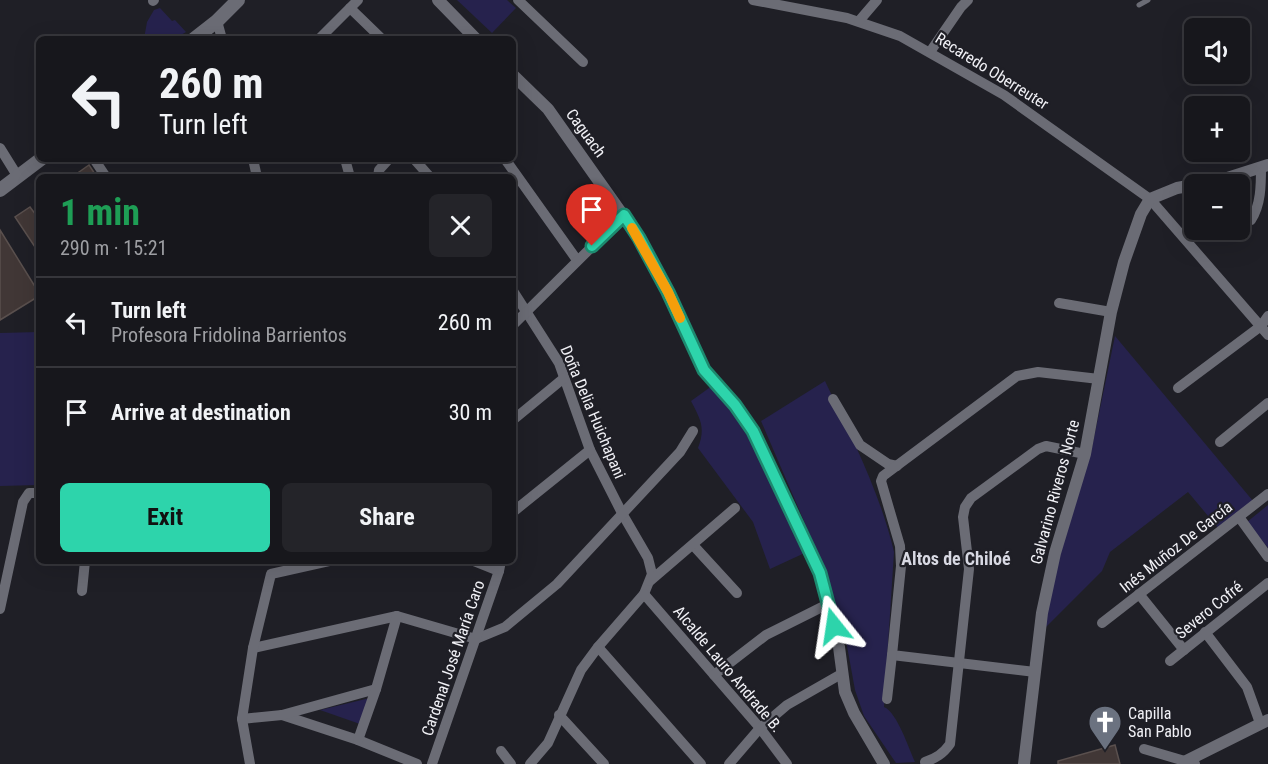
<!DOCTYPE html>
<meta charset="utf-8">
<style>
body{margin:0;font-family:"Roboto Condensed",sans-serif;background:#242429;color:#f1f3f6;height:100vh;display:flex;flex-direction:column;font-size:22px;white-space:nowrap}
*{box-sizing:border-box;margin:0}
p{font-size:20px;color:#9e9fa3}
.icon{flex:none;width:33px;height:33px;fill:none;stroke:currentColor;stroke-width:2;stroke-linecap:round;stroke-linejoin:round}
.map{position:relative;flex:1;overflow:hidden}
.panel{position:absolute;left:36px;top:174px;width:480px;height:390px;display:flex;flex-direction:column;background:#17171c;border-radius:9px;box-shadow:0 6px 24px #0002,0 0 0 2px #36363b}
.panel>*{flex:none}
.banner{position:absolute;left:36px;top:36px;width:480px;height:126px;border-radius:9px;box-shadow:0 6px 24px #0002,0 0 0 2px #36363b;background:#17171c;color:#f1f3f6;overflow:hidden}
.tools{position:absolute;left:1184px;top:18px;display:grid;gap:12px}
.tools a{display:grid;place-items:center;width:66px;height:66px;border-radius:9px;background:#17171c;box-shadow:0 6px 24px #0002,0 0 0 2px #36363b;font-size:30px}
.pin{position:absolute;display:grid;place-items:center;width:51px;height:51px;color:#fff;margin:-62px -26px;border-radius:50% 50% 50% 0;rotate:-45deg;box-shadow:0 0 6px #0007}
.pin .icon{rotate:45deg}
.me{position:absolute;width:66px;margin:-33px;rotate:345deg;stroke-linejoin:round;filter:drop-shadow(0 0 4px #0008)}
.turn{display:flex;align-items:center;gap:21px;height:126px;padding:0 24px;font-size:27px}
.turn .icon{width:78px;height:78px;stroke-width:2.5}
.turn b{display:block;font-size:42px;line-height:51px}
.round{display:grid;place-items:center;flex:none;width:63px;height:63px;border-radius:9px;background:#242429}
.head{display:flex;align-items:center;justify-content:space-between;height:102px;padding:0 24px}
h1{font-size:36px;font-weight:700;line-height:45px;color:#1e9e55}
.button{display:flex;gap:12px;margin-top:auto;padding:12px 24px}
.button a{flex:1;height:69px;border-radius:9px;background:#2dd4ab;color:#111;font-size:24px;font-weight:700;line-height:69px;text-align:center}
.button a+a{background:#242429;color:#f1f3f6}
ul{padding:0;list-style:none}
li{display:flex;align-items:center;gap:18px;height:90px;padding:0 24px;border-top:2px solid #36363b}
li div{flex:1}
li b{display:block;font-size:22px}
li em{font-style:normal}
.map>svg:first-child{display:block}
.green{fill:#26224d}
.building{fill:#413736;stroke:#5a504e;stroke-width:1.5}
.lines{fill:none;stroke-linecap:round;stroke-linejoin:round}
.service{stroke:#6b6c75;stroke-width:5}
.minor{stroke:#6b6c75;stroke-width:10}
.tertiary{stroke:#6b6c75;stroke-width:12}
.secondary{stroke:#6b6c75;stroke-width:14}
.route-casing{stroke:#1d8a6f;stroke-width:15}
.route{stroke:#2dd4ab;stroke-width:10}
.slow{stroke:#f59e0b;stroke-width:10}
.labels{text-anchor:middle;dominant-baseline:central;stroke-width:4.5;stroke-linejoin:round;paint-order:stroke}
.street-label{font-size:16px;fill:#f1f1f6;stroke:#1f1f26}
.poi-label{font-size:16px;fill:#f1f1f6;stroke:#1f1f26;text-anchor:start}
.neighbourhood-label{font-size:18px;font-weight:bold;fill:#d8d9e3;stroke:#1f1f26}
</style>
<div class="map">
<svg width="1268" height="764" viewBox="0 0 1268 764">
<rect width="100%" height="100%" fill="#1f1f26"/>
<g class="green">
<path d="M457 0H507L516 8 492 33Z"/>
<path d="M160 8 172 21 175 20 186 32 174 39H144L147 22 154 10Z"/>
<path d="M39 332V485L0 486V333Z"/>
<path d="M1115 336 1253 501 1219 529 1188 492 1110 552 1102 571 1044 629 1057 555 1091 452Z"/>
<path d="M825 381C851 436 880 492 894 552L884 707C897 712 909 749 915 762L896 763 864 716 855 690 847 646 822 563 761 421Z"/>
<path d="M716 383 735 405 809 551 770 569 753 522 698 448C706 427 700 419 691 401Z"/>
<path d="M1268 505V548L1247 522Z"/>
<path d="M370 698 360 724 320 710Z"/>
</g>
<g class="building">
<path d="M89 165 97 177H72Z"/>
<path d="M30 207 39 219V253L15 217Z"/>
<path d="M0 230 39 293V296L0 320Z"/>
<path d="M1115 745 1120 764H1058V761Z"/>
</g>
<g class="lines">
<path class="service" d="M1139 5 1148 0"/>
<g class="minor">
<path d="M518 0 583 62"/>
<path d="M753 0 847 18 900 36 1004 95 1150 199 1268 335"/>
<path d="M153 1 154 0"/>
<path d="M350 8 382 39"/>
<path d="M217 21 222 39"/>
<path d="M859 21 877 0"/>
<path d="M319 39 358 0"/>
<path d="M930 52 961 7 968 0"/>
<path d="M0 148 18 177"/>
<path d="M94 159 106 177"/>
<path d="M253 159 257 177"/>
<path d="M345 159 350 177"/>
<path d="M414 159 430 177"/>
<path d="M505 159 577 260"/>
<path d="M378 177 379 170 389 159"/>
<path d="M1251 220C1261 205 1261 185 1261 167"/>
<path d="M513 291 559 363 590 450 623 515 648 558 652 574 644 594 598 647 581 670 548 743 530 764"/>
<path d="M1059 303 1111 312"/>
<path d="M513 325 624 215"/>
<path d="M1178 388 1261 326 1268 316"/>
<path d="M833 399 860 445 888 464 897 466"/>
<path d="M513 420 564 378"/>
<path d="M1220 442 1268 403"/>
<path d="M513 512 590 450"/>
<path d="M1239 517 1268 557"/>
<path d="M693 545 737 593"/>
<path d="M474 561 499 571"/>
<path d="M650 581 735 508"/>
<path d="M82 591 85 561"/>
<path d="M644 594 760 728 787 764"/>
<path d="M1139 594 1184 650"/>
<path d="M0 609 23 502 29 493H39"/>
<path d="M1102 623 1268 494"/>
<path d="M1205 632 1247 687 1260 723"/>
<path d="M598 647 701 764"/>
<path d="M253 648 397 616 476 639 505 627 557 584 680 452 693 431"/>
<path d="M1170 661 1268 583"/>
<path d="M1035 672 892 655 901 566 900 546 881 481 883 476 1017 376 1038 372 1099 379"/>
<path d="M714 675 766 635 828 604"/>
<path d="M887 699 892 655"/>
<path d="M282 715 358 740 417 764"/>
<path d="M559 715 604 764"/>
<path d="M242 719 282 715 376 689"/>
<path d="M358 740 376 689 397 616"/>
<path d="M1144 749 1195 764"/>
<path d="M501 751 511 764"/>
<path d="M925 762C936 758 943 754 950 744L969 569 963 517 965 507 971 498 1038 449 1046 446 1085 454"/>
<path d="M250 764 242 719 253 648 271 574 329 561"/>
<path d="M432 764 499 571 501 561"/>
<path d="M729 764 760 728 787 705 843 673"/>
</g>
<g class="tertiary">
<path d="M438 0 476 39"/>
<path d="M513 75 548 109 639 238 668 292 704 370 735 405 753 431 820 573 839 647 845 692 854 713 884 764"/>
<path d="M1197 184 1218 181 1268 165"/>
<path d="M1024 764 1042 613 1055 553 1085 454 1111 312 1124 262 1141 214 1150 199 1177 188 1194 185"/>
<path d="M1185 764 1186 761 1268 720"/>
</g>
<g class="secondary">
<path d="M194 39 217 21 238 0"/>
<path d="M0 190 41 159"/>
</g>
</g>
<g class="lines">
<g class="route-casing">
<path id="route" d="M592 246 624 215 639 238 668 292 704 370 735 405 753 431 820 573 834 626"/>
</g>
<use href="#route" class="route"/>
<path class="slow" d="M632 228 668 292 680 318"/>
</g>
<defs>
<g id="church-pin" transform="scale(1.725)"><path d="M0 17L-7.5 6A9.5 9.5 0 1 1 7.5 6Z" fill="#6b7280" stroke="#1f1f26"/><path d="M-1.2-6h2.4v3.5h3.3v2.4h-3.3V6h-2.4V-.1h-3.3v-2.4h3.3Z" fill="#fff"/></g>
</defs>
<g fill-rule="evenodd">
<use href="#church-pin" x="1105" y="722"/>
</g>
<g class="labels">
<g class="street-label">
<text transform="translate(992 71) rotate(32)">Recaredo Oberreuter</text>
<text transform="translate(586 133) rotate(54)">Caguach</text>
<text transform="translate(593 412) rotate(67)">Doña Delia Huichapani</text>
<text transform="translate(1055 492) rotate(-75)">Galvarino Riveros Norte</text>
<text transform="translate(1176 547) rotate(-38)">Inés Muñoz De García</text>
<text transform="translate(1209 610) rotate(-39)">Severo Cofré</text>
<text transform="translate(453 658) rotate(-71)">Cardenal José María Caro</text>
<text transform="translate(728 669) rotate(50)">Alcalde Lauro Andrade B.</text>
</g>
<g class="poi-label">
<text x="1128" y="713">Capilla<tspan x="1128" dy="18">San Pablo</tspan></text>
</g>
<g class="neighbourhood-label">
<text x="956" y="558">Altos de Chiloé</text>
</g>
</g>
</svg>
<div class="tools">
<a><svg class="icon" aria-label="sound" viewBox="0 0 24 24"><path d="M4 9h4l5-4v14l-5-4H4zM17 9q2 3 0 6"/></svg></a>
<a>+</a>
<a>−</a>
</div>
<div class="pin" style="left:592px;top:246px;background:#d93025"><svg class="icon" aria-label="arrive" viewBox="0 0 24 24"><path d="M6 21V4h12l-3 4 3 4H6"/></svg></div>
<svg class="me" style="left:834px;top:626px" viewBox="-20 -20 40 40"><path d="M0-17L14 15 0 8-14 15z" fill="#2dd4ab" stroke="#fff" stroke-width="4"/></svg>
<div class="banner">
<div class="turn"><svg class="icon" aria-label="left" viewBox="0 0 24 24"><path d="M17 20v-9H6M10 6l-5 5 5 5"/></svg><div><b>260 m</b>Turn left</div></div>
</div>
<section class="panel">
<div class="head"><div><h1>1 min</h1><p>290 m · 15:21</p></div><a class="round"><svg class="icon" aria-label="close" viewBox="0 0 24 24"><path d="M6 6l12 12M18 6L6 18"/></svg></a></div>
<ul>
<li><svg class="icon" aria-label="left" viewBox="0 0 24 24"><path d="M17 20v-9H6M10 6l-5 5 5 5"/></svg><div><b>Turn left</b><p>Profesora Fridolina Barrientos</p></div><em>260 m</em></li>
<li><svg class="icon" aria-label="arrive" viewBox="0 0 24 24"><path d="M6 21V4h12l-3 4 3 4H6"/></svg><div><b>Arrive at destination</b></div><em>30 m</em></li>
</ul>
<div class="button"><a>Exit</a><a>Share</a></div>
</section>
</div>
